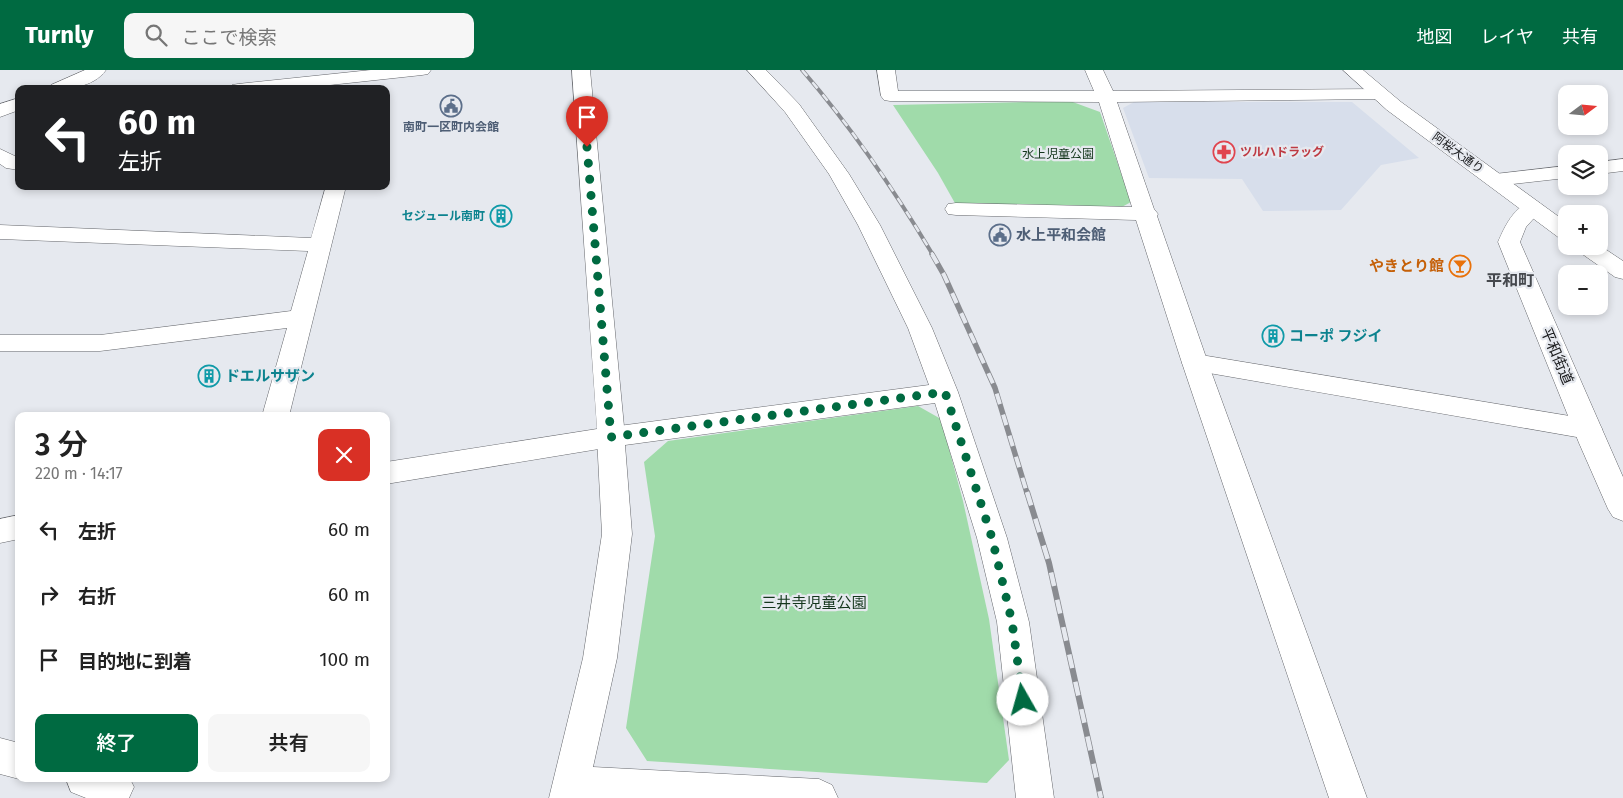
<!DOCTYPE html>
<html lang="ja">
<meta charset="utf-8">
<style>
body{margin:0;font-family:"Fira Sans","Noto Sans JP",sans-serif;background:#f6f6f6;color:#222;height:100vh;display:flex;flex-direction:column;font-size:19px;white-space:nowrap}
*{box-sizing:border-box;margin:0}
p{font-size:16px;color:#767676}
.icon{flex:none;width:28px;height:28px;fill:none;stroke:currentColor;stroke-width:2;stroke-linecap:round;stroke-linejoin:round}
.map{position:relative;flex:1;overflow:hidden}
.sheet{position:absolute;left:15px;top:342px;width:375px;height:370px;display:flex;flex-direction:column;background:#fff;border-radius:10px;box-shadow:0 2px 8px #0003}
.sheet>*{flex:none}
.banner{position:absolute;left:15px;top:15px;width:375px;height:105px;border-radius:10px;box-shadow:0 2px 8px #0003;background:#202124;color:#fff;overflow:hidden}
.needle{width:32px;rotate:74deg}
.fabs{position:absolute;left:1558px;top:15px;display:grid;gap:10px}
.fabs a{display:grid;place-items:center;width:50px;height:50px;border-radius:10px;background:#fff;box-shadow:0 2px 8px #0003;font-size:25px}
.pin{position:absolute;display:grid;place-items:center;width:42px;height:42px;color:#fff;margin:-51px -21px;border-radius:50% 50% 50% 0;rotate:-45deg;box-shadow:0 0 5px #0007}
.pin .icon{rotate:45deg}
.me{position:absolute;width:55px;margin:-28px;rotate:353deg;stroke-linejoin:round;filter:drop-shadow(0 0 4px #0008)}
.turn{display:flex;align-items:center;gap:18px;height:105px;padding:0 20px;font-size:22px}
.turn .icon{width:65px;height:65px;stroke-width:2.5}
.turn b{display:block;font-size:35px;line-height:42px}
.round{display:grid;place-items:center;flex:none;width:52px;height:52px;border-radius:10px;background:#f6f6f6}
.headline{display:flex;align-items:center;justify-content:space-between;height:85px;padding:0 20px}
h1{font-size:30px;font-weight:600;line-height:38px}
.action{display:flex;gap:10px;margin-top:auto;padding:10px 20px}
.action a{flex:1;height:58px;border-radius:10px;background:#006a41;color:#fff;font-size:20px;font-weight:600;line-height:58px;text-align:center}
.action a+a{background:#f6f6f6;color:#222}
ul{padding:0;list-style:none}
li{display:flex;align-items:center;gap:15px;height:65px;padding:0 20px}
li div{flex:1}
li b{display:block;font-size:19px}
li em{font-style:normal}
header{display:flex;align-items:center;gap:30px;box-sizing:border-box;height:70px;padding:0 25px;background:#006a41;color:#fff}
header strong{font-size:24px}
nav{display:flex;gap:28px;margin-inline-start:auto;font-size:18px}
.search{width:350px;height:45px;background:#f6f6f6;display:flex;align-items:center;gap:12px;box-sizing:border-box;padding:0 18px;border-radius:10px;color:#767676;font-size:19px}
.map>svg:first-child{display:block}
.built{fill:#d7deeb}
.green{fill:#a0dbaa}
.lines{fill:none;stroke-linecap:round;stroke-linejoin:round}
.pedestrian-casing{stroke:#64666b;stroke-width:1}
.minor-casing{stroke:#64666b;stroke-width:1}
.tertiary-casing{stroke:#64666b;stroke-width:1}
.pedestrian{fill:#fff;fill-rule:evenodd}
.minor{fill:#fff;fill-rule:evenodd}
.tertiary{fill:#fff;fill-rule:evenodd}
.rail-far2-casing{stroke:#898b90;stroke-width:4}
.rail-far1-casing{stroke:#898b90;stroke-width:5.5}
.rail-casing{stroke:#898b90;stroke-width:6}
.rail-far2{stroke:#e6e9ef;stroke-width:2.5;stroke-dasharray:8;stroke-linecap:butt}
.rail-far1{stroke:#e6e9ef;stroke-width:4;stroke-dasharray:11;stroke-linecap:butt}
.rail{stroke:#e6e9ef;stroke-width:4.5;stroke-dasharray:14;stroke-linecap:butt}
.route{stroke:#006a41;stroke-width:9;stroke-dasharray:0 16.2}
.labels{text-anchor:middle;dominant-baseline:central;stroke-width:4.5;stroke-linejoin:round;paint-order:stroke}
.far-service-label{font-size:12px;font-weight:bold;fill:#4e5e75;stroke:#e6e9ef}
.far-health-label{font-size:12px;font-weight:bold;fill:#be3a42;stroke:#e6e9ef;text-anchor:start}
.far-street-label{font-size:12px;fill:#1b1c1e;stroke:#e6e9ef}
.far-park-label{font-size:12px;fill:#14361c;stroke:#e6e9ef}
.far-culture-label{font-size:12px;font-weight:bold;fill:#0d838f;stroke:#e6e9ef;text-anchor:end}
.service-label{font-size:15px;font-weight:bold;fill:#4e5e75;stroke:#e6e9ef;text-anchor:start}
.food-label{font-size:15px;font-weight:bold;fill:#c56008;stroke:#e6e9ef;text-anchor:end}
.culture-label{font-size:15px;font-weight:bold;fill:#0d838f;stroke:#e6e9ef;text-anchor:start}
.street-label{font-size:15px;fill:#1b1c1e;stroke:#e6e9ef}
.park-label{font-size:15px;fill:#14361c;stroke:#e6e9ef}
.neighbourhood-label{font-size:16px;font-weight:bold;fill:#45484d;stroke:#e6e9ef}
</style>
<header>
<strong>Turnly</strong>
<div class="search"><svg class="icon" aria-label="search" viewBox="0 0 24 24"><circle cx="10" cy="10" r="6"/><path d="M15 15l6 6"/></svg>ここで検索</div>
<nav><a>地図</a><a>レイヤ</a><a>共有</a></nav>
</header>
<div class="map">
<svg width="1623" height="728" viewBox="0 0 1623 728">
<rect width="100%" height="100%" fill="#e6e9ef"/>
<path class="built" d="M1134 32H1352L1419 88 1381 95 1341 140 1263 141 1242 109 1149 108 1123 38Z"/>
<g class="green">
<path d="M1070 31 1100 42 1131 132 1120 138 956 135 938 103 893 35Z"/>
<path d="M918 336 941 349 963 431 989 549 1009 690 987 713 647 691 626 658 655 466 644 392 668 371Z"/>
</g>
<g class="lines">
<g class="pedestrian-casing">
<path id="pedestrian" d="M1195 284 1588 349 1598 352 1602 359 1598 366 1588 369 1186 299 1182 293 1186 287Z"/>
</g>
<g class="minor-casing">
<g id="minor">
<path d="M85 0H106C93 18 68 19 48 19L51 15Z"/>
<path d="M371 0H431L428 4 422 5 293 19H229L232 15 238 14Z"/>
<path d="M747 0H766L799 34 849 104 880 155 932 258 958 322 1007 468 1029 552 1054 728H1016L997 552 977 468 935 333 625 375 632 464 617 588 593 697 819 709 832 715 838 728H549L583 588 602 464 597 367 601 360 611 357 929 315 908 258 858 155 829 104 785 42Z"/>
<path d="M877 0H895L898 21H1094L1085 0H1103L1113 21 1379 19 1385 20 1388 24 1385 28 1379 29 1117 32 1154 139 1158 144 1157 146 1208 293 1367 728H1329L1182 293 1136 150 956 145 948 144 945 139 948 134 956 133 1132 137 1099 32 890 31 884 30 881 26Z"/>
<path d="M19 28V40L0 47V34Z"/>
<path d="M0 79 19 88V100L6 98 0 94Z"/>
<path d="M1623 89V101L1599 104V92Z"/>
<path d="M1566 96V108L1495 116 1488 114 1485 110 1488 106 1495 104Z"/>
<path d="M326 116H346L289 346H262L287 258 100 281H0V265H100L291 241 308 181 0 169V155L311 168Z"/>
<path d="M1532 132 1540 133 1543 138 1526 157 1520 172 1623 407V451L1613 447 1608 439 1579 373 1498 172C1505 156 1514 136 1532 132Z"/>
<path d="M0 668 19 673V709L0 704Z"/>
<path d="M66 709H130L134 717 129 728H86L71 722Z"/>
</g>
</g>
<g class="tertiary-casing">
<g id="tertiary">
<path d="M572 0H590L625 367 621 374 611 377 386 414V392L597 359Z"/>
<path d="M1343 0H1363L1401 32 1566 152V169L1558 167 1387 40Z"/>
<path d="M1599 175 1623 191V209L1615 207 1578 181 1575 176H1599Z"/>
<path d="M19 445V469L0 473V449Z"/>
</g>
</g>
<use href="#pedestrian" class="pedestrian"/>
<use href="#minor" class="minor"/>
<use href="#tertiary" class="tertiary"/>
<g class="rail-far2-casing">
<path id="rail-far2" d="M802 0C853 59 893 118 933 185"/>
</g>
<g class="rail-far1-casing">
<path id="rail-far1" d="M932 184 944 205 995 318 1027 423"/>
</g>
<g class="rail-casing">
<path id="rail" d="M1027 422 1049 493 1101 728"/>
</g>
<use href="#rail-far2" class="rail-far2"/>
<use href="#rail-far1" class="rail-far1"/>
<use href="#rail" class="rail"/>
</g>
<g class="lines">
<path class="route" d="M587 77 611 367 945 322 992 468 1012 552 1023 630"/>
</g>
<defs>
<g id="civic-ring" transform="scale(1.125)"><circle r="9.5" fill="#e6e9ef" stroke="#5c6f8a" stroke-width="1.5"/><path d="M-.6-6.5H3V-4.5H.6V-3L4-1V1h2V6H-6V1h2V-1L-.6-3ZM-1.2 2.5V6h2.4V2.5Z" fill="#5c6f8a"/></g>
<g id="pharmacy-ring" transform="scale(1.125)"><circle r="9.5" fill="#e6e9ef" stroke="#e0444e" stroke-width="1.5"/><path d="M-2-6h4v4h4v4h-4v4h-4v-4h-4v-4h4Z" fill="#e0444e"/></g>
<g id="building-ring" transform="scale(1.125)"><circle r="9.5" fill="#e6e9ef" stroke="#0f9aa8" stroke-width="1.5"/><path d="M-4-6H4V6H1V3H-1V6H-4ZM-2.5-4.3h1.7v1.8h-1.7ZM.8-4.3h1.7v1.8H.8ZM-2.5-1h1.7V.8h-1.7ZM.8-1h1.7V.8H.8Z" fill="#0f9aa8"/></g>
<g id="bar-ring" transform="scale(1.125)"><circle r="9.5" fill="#e6e9ef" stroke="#e8710a" stroke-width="1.5"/><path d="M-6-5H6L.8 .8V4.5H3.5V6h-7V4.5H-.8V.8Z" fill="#e8710a"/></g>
</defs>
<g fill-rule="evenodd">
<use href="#civic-ring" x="451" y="36"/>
<use href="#pharmacy-ring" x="1224" y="82"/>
<use href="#building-ring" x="501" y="146"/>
<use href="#civic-ring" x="1000" y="165"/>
<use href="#bar-ring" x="1460" y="196"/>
<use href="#building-ring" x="1273" y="266"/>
<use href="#building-ring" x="209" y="306"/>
</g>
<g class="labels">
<g class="far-service-label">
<text x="451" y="57">南町一区町内会館</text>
</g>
<g class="far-health-label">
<text x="1240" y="82">ツルハドラッグ</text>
</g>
<g class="far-street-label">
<text transform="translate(1458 83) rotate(36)">阿桜大通り</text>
</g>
<g class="far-park-label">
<text x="1058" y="84">水上児童公園</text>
</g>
<g class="far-culture-label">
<text x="485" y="146">セジュール南町</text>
</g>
<g class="service-label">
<text x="1016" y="165">水上平和会館</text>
</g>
<g class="food-label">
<text x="1444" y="196">やきとり館</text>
</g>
<g class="culture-label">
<text x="1289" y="266">コーポ フジイ</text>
<text x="225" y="306">ドエルサザン</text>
</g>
<g class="street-label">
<text transform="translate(1557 286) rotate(67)">平和街道</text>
</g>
<g class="park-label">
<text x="814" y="533">三井寺児童公園</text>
</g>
<g class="neighbourhood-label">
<text x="1510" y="210">平和町</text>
</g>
</g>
</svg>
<div class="fabs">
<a><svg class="needle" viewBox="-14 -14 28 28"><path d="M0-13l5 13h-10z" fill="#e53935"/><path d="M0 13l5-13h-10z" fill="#767676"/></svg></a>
<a><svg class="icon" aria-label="layers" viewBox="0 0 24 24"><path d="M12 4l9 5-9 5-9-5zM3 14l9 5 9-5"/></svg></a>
<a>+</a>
<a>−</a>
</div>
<div class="pin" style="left:587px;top:77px;background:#d93025"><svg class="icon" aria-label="arrive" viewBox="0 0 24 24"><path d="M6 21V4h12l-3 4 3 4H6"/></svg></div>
<svg class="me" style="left:1023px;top:630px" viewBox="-20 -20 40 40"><circle r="19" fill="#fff"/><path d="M0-13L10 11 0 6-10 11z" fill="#006a41"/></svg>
<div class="banner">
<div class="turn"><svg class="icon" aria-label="left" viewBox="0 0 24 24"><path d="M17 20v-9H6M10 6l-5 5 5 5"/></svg><div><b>60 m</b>左折</div></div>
</div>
<section class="sheet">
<div class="headline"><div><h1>3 分</h1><p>220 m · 14:17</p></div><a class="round" style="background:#d93025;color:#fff"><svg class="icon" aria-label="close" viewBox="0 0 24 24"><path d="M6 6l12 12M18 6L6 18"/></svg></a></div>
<ul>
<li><svg class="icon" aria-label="left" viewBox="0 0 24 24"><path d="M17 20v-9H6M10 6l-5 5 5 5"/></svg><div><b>左折</b></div><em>60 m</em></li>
<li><svg class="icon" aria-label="right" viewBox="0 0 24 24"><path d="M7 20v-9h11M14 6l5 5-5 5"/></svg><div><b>右折</b></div><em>60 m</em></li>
<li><svg class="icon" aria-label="arrive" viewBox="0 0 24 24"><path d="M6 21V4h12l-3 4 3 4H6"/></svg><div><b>目的地に到着</b></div><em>100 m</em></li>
</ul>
<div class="action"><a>終了</a><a>共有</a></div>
</section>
</div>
